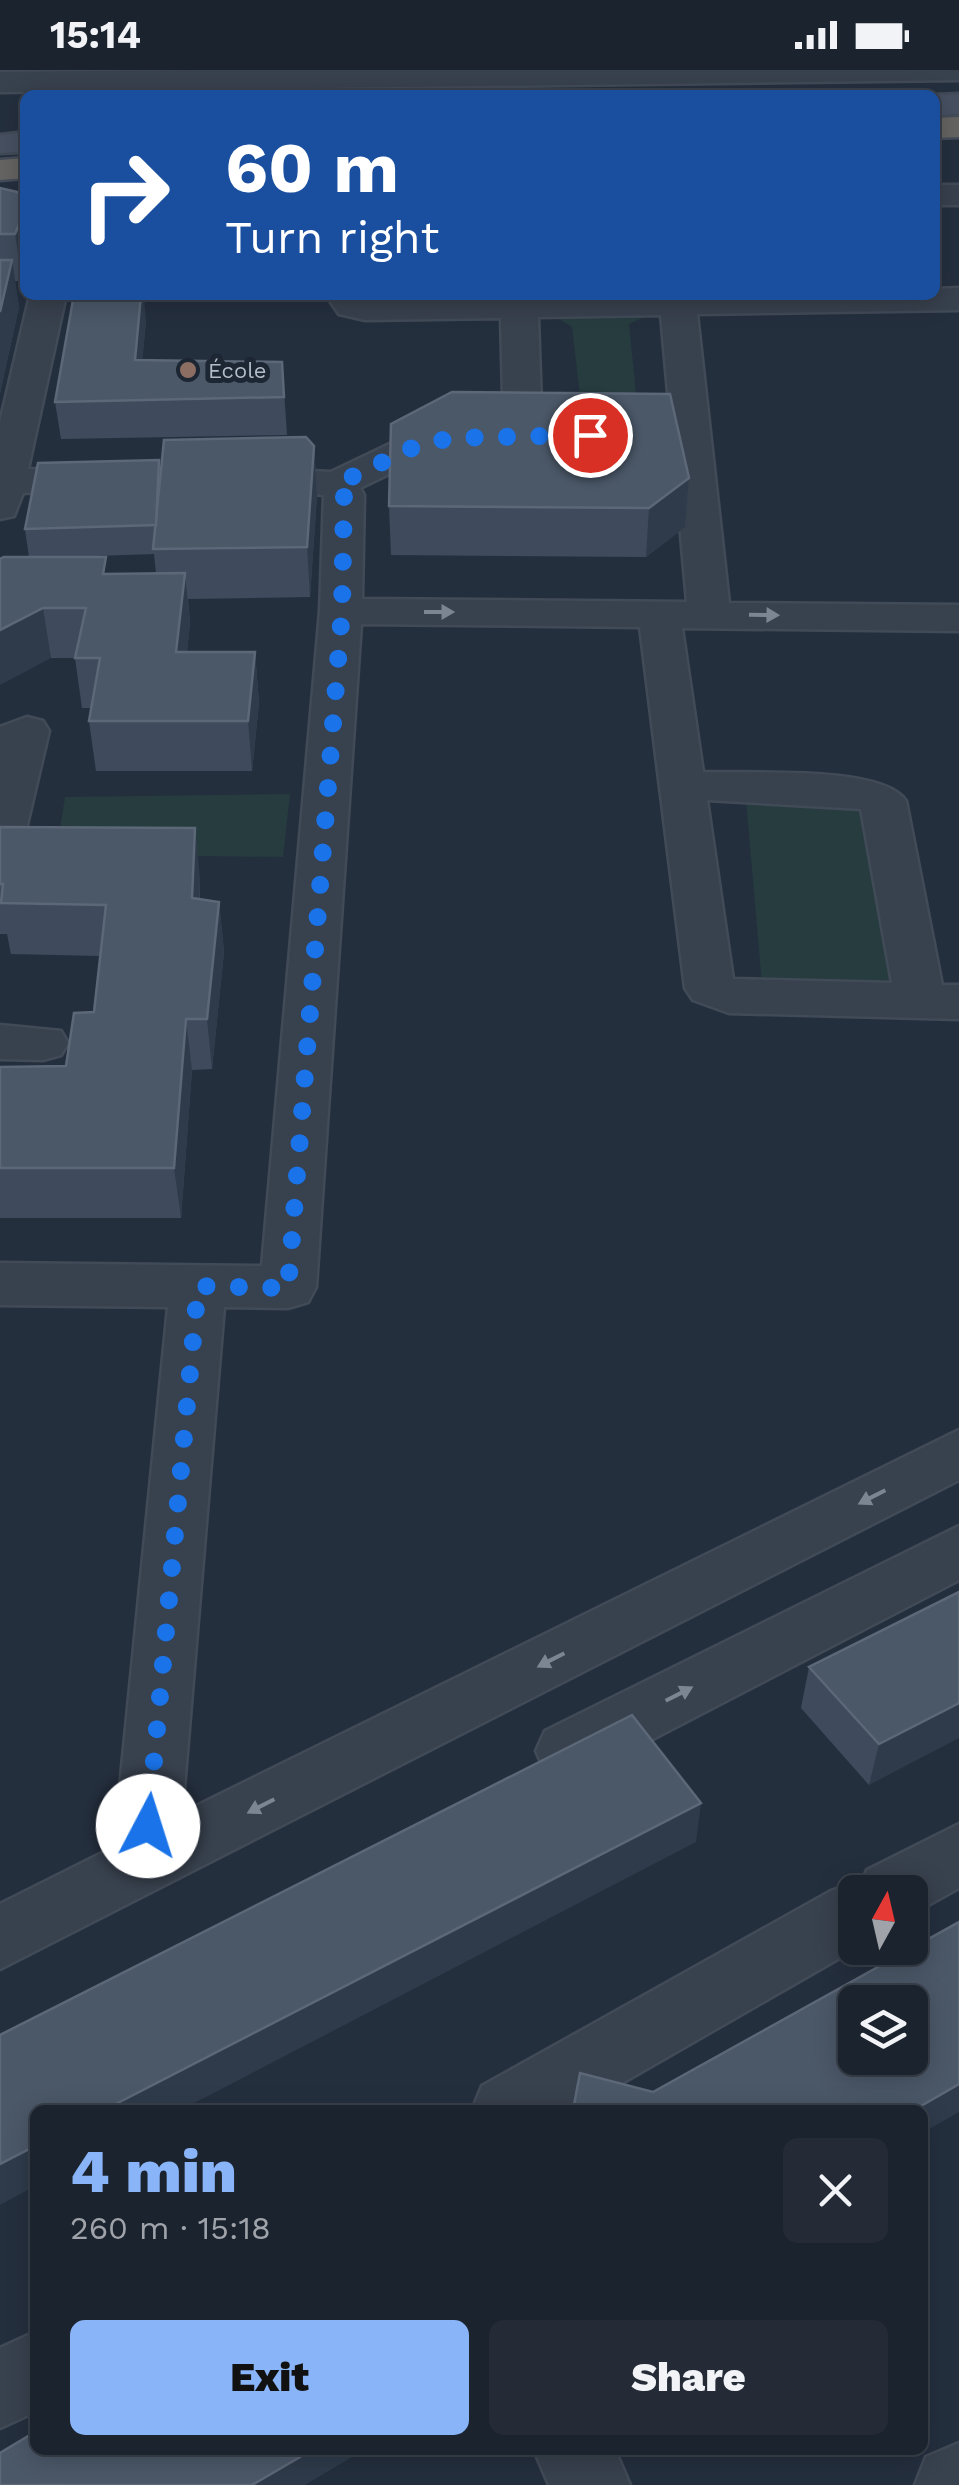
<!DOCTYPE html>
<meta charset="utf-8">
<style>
body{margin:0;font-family:"Work Sans",sans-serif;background:#242b36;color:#f1f3f6;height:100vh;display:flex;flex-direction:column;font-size:38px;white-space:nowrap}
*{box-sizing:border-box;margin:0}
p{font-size:32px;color:#a0a4aa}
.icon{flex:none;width:55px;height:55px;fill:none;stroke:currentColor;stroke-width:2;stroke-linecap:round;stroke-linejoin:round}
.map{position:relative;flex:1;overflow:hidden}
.drawer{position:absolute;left:30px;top:2035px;width:898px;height:350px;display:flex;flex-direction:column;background:#1b232e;border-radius:15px;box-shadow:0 5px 25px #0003,0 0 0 2px #39404a}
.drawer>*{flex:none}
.banner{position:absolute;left:20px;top:20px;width:920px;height:210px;border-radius:15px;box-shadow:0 5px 25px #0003,0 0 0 2px #39404a;background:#1a4fa0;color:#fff;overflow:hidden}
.needle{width:65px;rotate:8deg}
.fabs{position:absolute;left:838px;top:1805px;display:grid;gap:20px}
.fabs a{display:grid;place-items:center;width:90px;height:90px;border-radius:15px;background:#1b232e;box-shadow:0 5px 25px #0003,0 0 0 2px #39404a;font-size:50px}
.pin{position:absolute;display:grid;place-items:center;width:85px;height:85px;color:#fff;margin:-42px;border:5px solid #fff;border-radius:50%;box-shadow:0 2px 10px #0007}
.me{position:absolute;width:110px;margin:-55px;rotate:5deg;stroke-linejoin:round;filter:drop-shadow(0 0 8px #0008)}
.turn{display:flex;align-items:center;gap:35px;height:210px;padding:0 40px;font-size:45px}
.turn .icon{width:130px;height:130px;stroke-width:2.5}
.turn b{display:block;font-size:70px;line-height:85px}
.round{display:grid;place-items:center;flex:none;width:105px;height:105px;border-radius:15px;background:#242b36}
.overview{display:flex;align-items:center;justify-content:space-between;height:170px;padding:0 40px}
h1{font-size:60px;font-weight:800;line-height:75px;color:#8ab4f8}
.primary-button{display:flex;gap:20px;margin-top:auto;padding:20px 40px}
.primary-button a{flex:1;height:115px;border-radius:15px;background:#8ab4f8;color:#111;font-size:40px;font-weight:800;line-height:115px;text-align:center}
.primary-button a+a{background:#242b36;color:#f1f3f6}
.status{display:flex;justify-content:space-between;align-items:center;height:70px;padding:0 50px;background:#1b232e;direction:ltr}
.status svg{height:28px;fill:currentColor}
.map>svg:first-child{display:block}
.green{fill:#263c3f}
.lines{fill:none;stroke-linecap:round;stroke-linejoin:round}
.minor-casing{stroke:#414a57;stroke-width:5}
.secondary-casing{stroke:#414a57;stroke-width:5}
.trunk-casing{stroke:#434c59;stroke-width:5}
.minor{fill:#38414e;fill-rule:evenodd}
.secondary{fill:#465061;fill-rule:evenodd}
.trunk{fill:#656462;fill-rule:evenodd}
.wall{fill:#3f4b5c;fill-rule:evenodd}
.shaded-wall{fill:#2f3b4b}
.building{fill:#4b5868;stroke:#5c6777;stroke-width:2.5;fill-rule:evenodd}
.oneway{fill:#7c8592}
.route{stroke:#1a73e8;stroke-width:18;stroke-dasharray:0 32.4}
.education-dot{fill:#8d6e63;stroke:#1d2633;stroke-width:4}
.labels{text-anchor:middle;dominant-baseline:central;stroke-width:10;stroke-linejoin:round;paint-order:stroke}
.far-poi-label{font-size:22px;fill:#b4bcc9;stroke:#1d2633;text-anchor:start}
</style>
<div class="status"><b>15:14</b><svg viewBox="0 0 49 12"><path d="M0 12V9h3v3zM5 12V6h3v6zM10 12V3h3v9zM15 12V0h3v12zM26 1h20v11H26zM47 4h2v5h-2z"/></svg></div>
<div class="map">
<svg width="959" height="2415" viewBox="0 0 959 2415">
<rect width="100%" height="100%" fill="#242f3e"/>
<g class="green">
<path d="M662 239 629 254 637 334H581L572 257 546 241Z"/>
<path d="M290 724 283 787 56 784 65 727Z"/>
<path d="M746 730 873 736 902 919 762 914Z"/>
</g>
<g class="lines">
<g class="minor-casing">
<g id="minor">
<path d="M191 0H959V10L0 22V2Z"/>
<rect x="935" y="115" width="24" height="20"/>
<path d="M959 218V240L697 244 729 533 959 535V561L682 558 703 702C747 704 883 695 906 731L942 915H959V949L729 943 693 930 685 918 640 557 361 554 316 1217 308 1232 288 1238 224 1237 182 1743 959 1360V1410L0 1899V1834L114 1777 168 1237 0 1235V1193L262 1196 320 541 324 425 229 418 223 410 229 402 243 398 331 402 398 370 462 355 476 359 481 367 476 375 424 387 360 418 364 425 362 529 687 532 661 245 538 247 542 365 537 373H509L504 365 501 248 365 250 339 244 326 225H935V219ZM707 730 861 739 892 913 733 909Z"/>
<path d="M30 225H66L28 399 121 402 127 410 121 418 23 423 14 446 0 449V352Z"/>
<path d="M27 647 43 651 49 661 23 772 16 783 0 787V657Z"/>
<path d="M0 955 61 961 68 973 61 985 43 990 0 989Z"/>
<path d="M959 1456V1510L591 1701 568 1709 545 1701 536 1681 545 1661Z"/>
<path d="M959 1754V1818L910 1845V1822H855L857 1878 575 2040H472L482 2016 831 1821 855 1812 861 1814 867 1800Z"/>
<path d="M35 2262V2342L0 2358V2278Z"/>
<path d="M959 2373V2415H915L926 2387Z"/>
<path d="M534 2380H615L630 2415H549Z"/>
</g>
</g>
<g class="secondary-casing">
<g id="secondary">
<path d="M959 24V44L935 45V25Z"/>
<path d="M25 62V82L0 83V65Z"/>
</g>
</g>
<g class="trunk-casing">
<g id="trunk">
<path d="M959 47V67L935 68V48Z"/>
<path d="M25 88V108L0 110V90Z"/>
</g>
</g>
<use href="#minor" class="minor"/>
<use href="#secondary" class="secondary"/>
<use href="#trunk" class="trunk"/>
</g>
<g class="wall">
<path d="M0 118 25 128V203L22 211H15L19 237 0 323Z"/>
<path d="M146 251 142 290 282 292 287 365 61 369 55 332Z"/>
<path d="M314 376 317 425 310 527 188 529 190 553 187 582H255L259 633 252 701H96L89 651 91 638H82L75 588H51L29 487 25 459 159 390 161 403ZM154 484 156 503 108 504 65 487Z"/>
<path d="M689 408 685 457 646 487 391 485 389 436Z"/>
<path d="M0 757 200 809V829L219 832 224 882 212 999 192 1000 181 1148H0V997L66 996 94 942 101 886 11 884 7 864H0Z"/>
<path d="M959 1522 869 1715 801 1638 809 1597Z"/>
</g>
<g class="shaded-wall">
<path d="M25 140V203L22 211 15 164Z"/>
<path d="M12 190 19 237 0 323V242Z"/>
<path d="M141 225H144L146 251 139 328 135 290Z"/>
<path d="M314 376 317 425 310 527 307 477Z"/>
<path d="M689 408 685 457 646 487 649 438Z"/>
<path d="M185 503 190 553 182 632 176 582Z"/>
<path d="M43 538 51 588 0 615V560Z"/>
<path d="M255 582 259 633 252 701 248 651Z"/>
<path d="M195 758 200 809 198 878 192 828Z"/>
<path d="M219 832 224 882 212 999 207 949Z"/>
<path d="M186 949 192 1000 181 1148 174 1098Z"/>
<path d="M959 1633V1668L869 1715 879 1674Z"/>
<path d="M701 1733 696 1772 181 2040H104Z"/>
<path d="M959 2014V2042L922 2063V2040H914Z"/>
<path d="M35 2076V2116L0 2135V2094Z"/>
<path d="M312 2380H364L305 2415H252Z"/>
</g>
<g class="building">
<path d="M0 118 17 122 25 128V140L15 164H0Z"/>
<path d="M0 190H12L0 242Z"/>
<path d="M86 225H141L135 290 282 292 284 327 55 332 73 230 85 229Z"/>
<path d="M452 322 670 324 689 408 649 438 389 436 391 354Z"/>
<path d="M306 367 314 376 307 477 153 479 164 370Z"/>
<path d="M159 390 156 455 25 459 38 393Z"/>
<path d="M4 487H106L103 504 185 503 176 582H255L248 651H89L100 588H75L86 538H43L0 560V489Z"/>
<path d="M0 757 195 758 192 828 219 832 207 949H186L174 1098H0V997L66 996 74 943 94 942 106 835 1 833 3 814H0Z"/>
<path d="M959 1522V1633L879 1674 809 1597Z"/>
<path d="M632 1645 701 1733 104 2040H35V2076L0 2094V1965Z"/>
<path d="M959 1852V2014L914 2040H573L580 2003 653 2022ZM855 1932H910V1988H855Z"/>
<path d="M35 2362V2380H312L252 2415H0V2383Z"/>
</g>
<defs><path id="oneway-solid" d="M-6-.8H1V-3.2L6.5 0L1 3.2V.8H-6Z" transform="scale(2.5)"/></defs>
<g class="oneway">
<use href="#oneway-solid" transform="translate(439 542)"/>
<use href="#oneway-solid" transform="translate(764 545) rotate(1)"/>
<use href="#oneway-solid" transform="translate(872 1427) rotate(153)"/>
<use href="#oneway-solid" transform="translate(551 1590) rotate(153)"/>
<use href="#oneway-solid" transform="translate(679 1624) rotate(-27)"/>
<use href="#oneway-solid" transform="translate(261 1736) rotate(153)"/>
</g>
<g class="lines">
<path class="route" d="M148 1756 198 1216 288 1218 342 541 344 425 337 414 412 378 450 368 590 365"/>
</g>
<circle class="education-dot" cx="188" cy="300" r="10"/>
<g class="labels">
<g class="far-poi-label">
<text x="208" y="300">École</text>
</g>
</g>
</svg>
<div class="fabs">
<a><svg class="needle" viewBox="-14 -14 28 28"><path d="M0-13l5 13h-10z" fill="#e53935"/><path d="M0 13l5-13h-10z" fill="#a0a4aa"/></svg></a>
<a><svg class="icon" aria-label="layers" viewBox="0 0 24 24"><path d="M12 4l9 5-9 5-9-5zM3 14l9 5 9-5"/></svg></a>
</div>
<div class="pin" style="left:590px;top:365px;background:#d93025"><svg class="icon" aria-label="arrive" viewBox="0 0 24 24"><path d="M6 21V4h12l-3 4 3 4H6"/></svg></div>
<svg class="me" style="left:148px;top:1756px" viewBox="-20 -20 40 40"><circle r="19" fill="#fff"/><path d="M0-13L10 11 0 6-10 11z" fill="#1a73e8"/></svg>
<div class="banner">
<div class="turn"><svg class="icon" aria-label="right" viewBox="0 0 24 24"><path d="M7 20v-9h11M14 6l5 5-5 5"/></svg><div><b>60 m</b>Turn right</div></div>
</div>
<section class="drawer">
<div class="overview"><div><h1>4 min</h1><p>260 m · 15:18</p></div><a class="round"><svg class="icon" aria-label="close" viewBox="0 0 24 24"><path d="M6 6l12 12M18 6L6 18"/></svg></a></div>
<div class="primary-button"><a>Exit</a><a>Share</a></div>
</section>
</div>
